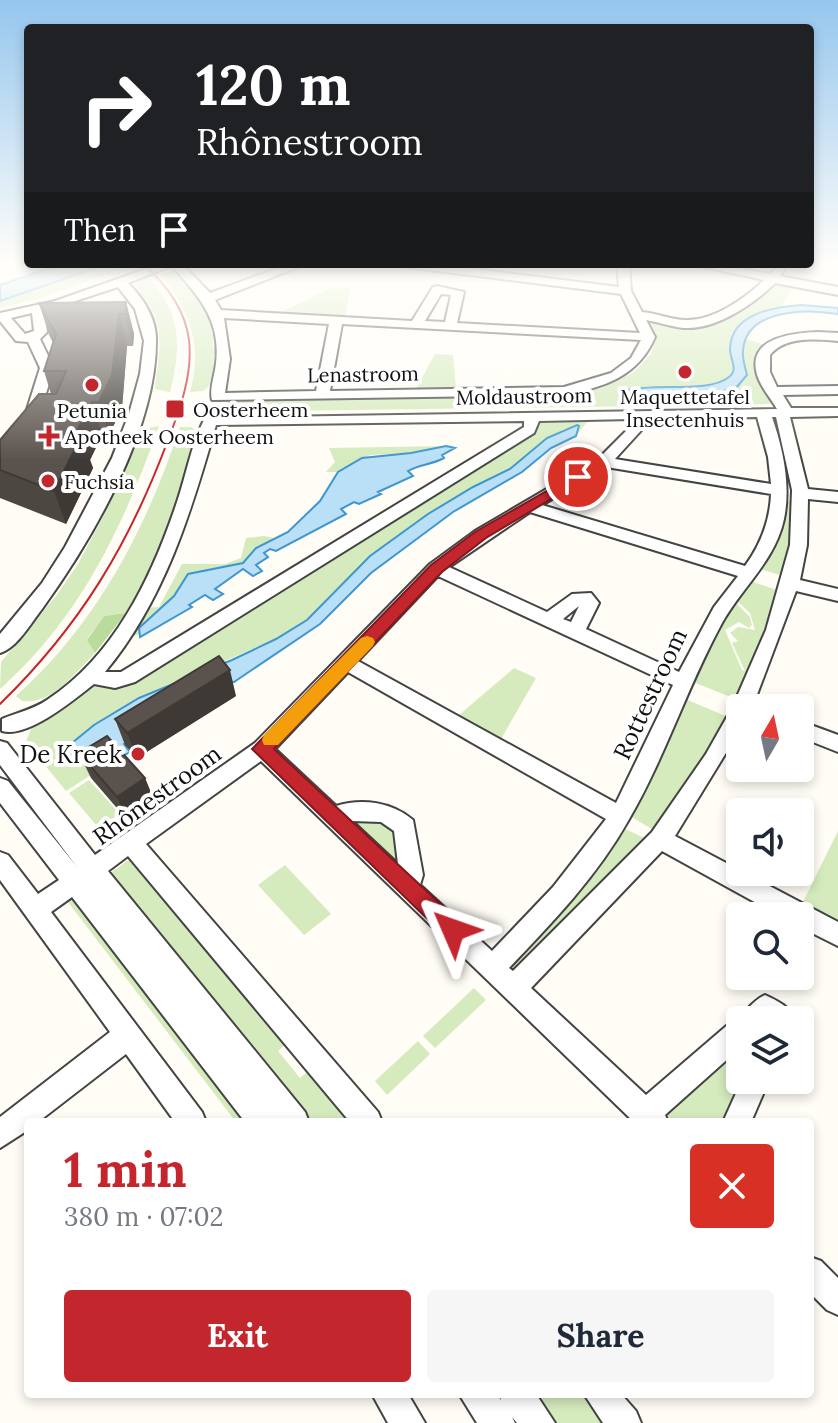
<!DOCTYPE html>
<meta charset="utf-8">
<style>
body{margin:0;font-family:Lora,serif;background:#f6f6f7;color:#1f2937;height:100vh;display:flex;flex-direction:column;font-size:30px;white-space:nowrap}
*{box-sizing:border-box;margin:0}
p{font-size:26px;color:#747a83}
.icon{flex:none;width:44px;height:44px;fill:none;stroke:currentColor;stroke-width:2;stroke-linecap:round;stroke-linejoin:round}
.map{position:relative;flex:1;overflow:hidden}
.details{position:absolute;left:24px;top:1118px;width:790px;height:280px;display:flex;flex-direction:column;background:#fff;border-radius:8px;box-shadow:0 4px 12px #0003}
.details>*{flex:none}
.banner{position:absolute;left:24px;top:24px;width:790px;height:244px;border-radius:8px;box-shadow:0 4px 12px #0003;background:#202124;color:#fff;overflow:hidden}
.needle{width:52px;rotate:9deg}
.buttons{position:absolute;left:726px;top:694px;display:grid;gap:16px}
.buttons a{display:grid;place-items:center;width:88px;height:88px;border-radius:8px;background:#fff;box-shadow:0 4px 12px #0003;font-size:40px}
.pin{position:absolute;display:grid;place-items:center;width:68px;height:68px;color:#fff;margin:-34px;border:4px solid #fff;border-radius:50%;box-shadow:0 2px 8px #0007}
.me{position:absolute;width:88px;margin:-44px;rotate:313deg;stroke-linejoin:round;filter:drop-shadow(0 0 6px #0008)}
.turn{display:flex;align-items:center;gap:28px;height:168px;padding:0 40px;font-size:36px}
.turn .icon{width:104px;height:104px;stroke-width:2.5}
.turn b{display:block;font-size:56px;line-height:68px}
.then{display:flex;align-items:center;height:76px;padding:0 40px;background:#0003;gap:16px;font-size:30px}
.round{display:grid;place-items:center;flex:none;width:84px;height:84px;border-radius:8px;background:#f6f6f7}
.overview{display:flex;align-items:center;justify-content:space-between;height:136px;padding:0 40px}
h1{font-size:48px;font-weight:700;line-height:60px;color:#c4262e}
.action{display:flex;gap:16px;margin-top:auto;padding:16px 40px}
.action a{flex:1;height:92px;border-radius:8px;background:#c4262e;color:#fff;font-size:32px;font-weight:700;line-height:92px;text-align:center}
.action a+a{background:#f6f6f7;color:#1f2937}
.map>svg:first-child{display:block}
.green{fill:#d5ebbd}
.forest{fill:#b9dc9c}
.water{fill:#b9e0f7;stroke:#3f96cf;stroke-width:2}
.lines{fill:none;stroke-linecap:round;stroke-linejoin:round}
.minor-casing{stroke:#444;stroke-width:4}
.minor{fill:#fff;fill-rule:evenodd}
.tram{stroke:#c4262e;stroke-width:2}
.wall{fill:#4d4742}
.shaded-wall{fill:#3f3936}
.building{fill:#5a524d;stroke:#3f3936;stroke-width:2}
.route{fill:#c4262e;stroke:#7f191e;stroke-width:2}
.slow{fill:#f59e0b}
.poi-dot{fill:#c4262e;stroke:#fff;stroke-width:3}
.labels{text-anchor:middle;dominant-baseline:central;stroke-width:8;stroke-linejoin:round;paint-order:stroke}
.far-street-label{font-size:20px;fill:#111;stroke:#fff}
.far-poi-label{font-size:20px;fill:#111;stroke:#fff;text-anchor:start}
.street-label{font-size:24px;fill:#111;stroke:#fff}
.poi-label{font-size:24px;fill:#111;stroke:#fff;text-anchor:end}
</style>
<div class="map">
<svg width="838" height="1423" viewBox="0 0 838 1423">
<rect width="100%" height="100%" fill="#fffdf5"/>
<g class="green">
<path d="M107 264H136L43 297 0 308V301Z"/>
<path d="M178 270 193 282 215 322 210 324 212 334H218V337L213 338V349H219V354H214L213 367H219L218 370 213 371 209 386 203 391 190 392C203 349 191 310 160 274Z"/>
<path d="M147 277C183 313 181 349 170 392L155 389C161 339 167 325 134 284Z"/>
<path d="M779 282 793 285 782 306 759 312 740 324 746 339 765 345 755 358 774 404 225 412 228 400 535 396 581 392 601 388 633 373 651 354 656 340 647 320 664 323 724 316Z"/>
<path d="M331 288 350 289 345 318 278 314Z"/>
<path d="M435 354 453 355 456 388 416 389Z"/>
<path d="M536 421H588L578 433V428L564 429 510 469 473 487 428 514 370 556 307 620 276 639 139 698 75 759 102 768 66 791 26 742 32 726 89 683 116 686Z"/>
<path d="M159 426C124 524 82 616 0 689L1 662 56 596 78 564 108 507 139 430Z"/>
<path d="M180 427H191L198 432C177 498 162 552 126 613L104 616 87 639 95 653C75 673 52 705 22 701L16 696C97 624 147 527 180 427Z"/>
<path d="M446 446 411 453 370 455 338 472H326L335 462 329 448Z"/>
<path d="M782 500 795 502 784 576 756 568Z"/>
<path d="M264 536 274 538 256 548 243 563 188 574 174 596 140 628 139 634 128 638 146 608 159 607 182 564H225L241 558 246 538Z"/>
<path d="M747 580 780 591 770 626 738 700 688 680 732 599 750 617 752 625 749 628 739 622 725 630 742 670 745 671 732 643 738 641 730 633 738 627 755 630 750 613 733 597Z"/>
<path d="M514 668 536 678 501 739 459 715Z"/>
<path d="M683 698 728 717 706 759 655 831 630 816Z"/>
<path d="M89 780 127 822 146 813 108 839 69 793Z"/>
<path d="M348 817 390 822 400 830 402 867Z"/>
<path d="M621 827 649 840 515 973 508 964Z"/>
<path d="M838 831V925L801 906Z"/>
<path d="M133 857 289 1041 278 1051 300 1078 312 1068 354 1122H304L106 876Z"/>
<path d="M285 865 331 914 304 935 258 885Z"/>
<path d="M78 895 254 1122H236L68 902Z"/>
<path d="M474 988 486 1000 435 1048 423 1036Z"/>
<path d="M418 1041 430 1054 387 1095 375 1081Z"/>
<path d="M732 1048 740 1050V1080H745L726 1122H673L662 1111Z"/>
<path d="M524 1394H585L610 1423H548Z"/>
</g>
<path class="forest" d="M126 613 95 653 87 640 104 616Z"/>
<g class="water">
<path d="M62 264H107L0 301V285Z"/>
<path d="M802 305 838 308V314C808 309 747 308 743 350 742 358 745 367 747 375L736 388 715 393 621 398 625 391C653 382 708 394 729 377 739 369 730 360 730 349 731 313 774 307 802 305Z"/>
<path d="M577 425 579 426 576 436 551 448 522 472 453 512 371 573 320 624 234 682 224 681 124 744 130 752 102 768 75 759 67 764 63 761 71 755 72 743 94 725 139 698 232 660 276 639 307 620 370 556 428 514 473 487 510 469 547 438Z"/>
<path d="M446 446 455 448 442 455 444 458C431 465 420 464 408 471L413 476 378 492 381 494 359 504 354 502 341 509 346 514 276 551 270 549 264 553 268 557 256 565 262 571 253 576 243 569 215 589 223 594 213 600 205 595 189 605 192 607 140 637 139 628 174 596 188 574 243 563 256 548 288 532 320 501 338 472 362 458 411 453Z"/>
</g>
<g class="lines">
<g class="minor-casing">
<g id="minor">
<path d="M160 264H177L128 283C144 299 157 320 156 342 156 430 92 540 42 609 31 623 17 648 0 653V634L42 583 65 547 112 458 129 414 140 374 144 341 135 309 118 287 45 311 47 332 40 339 54 368 37 422 5 467 0 469V453L23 422 40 368 28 342 16 341 0 321V313L55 301ZM32 313 34 331 25 334 11 318Z"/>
<path d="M289 264H306L215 300 221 310 412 321 433 287 437 286 464 292 457 323 640 333 621 294 406 267 400 264H434L619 287 617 264H629L631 291 642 312C657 313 671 320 686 320 713 321 746 298 764 280L690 264H714L770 274 779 266 785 269 780 276 838 287V295L775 283C754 304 716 330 684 328 672 327 659 322 646 320L655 337C638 377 604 387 564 395L212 400C209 389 215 375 216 363 221 321 200 298 174 268L184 266 210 293ZM441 294 451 295 445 322 425 321ZM224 318 329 324 316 391 225 393 230 359ZM342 324 641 340 631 358 611 373 564 387 330 391Z"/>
<path d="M817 332 838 333V341C816 339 785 336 770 355V372L777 387 838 386V394L783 395 791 408H838V416L790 417 808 489 838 492V502L808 499 807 545 800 580 838 589V601L796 591 752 708H740V730L675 836 838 922V946L800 927V916H780L662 851 531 988 646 1095 731 1022C744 1016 750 1002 765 995 778 1001 790 1007 796 1020H740V1048L665 1115 668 1122H634L261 761 146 844 378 1112 382 1122H350L128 856 108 871 305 1112 309 1122H277L274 1118 276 1122H245L72 897 51 912 202 1112 206 1122H175L126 1054 38 1122H28V1130L0 1148V1117L110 1032 0 880V852L8 855 38 894 59 880 0 803V778L8 781 77 867 0 765V741L7 743 95 855 255 743 430 564 475 531 598 459 633 424 632 419 539 421 534 433 135 682 115 688 94 684C75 699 27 739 2 731V719C16 713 34 709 47 700 114 656 151 579 176 505 186 477 191 444 205 418L777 409C770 397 758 384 756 370 750 337 794 333 817 332ZM757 417 768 457 771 484 615 459 647 424 646 419ZM772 417H776L792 490 790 545 766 630 732 708 706 754 652 832 513 971 509 968C553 922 597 876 628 821 665 758 687 687 722 623 742 587 775 561 784 519 791 485 783 449 772 417ZM524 421V427L121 672H105C164 601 191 513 216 425ZM606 467 771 494C770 520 761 544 745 566L542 505ZM530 512 738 576 714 607 679 672 586 629 599 603 591 593 572 594 547 612 449 567ZM438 576 673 685 616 803 358 661ZM579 606 571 622 563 619ZM348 672 606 819 553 887 492 951 420 885 423 875 413 820C392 802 362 798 336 806L275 749ZM352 821 381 822 394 831 398 864Z"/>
<path d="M800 721 838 735V752L800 737Z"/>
<path d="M742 1080H769L751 1122H723Z"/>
<path d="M810 1257 821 1261 838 1278V1315L827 1310 810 1293Z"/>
<path d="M372 1394H408L425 1423H388Z"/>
<path d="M459 1394H496L501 1400 499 1394H536L555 1423H517L512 1417 515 1423H477Z"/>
<path d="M584 1394H621L636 1411 641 1423H603Z"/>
</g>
</g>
<use href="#minor" class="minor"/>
<path class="tram" d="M0 704C80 626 129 545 168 440 180 409 193 374 189 340 185 309 166 284 143 264"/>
</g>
<g class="wall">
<path d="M126 302 134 334 133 346H127L122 408 109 435H102L90 460 93 468 66 524 0 498V440L51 394 44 371 53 343 49 335 39 303Z"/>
<path d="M236 696 137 758 125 745 115 719Z"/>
<path d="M79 753 145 778 155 803 128 821 91 778Z"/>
</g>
<g class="shaded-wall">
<path d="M126 302 134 334 133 346 125 314Z"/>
<path d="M119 314 127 346 122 408 109 435 99 402Z"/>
<path d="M92 402 102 435 90 460 93 468 66 524 54 491 75 435Z"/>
<path d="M230 670 236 696 137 758 127 733Z"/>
<path d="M145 778 155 803 128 821 117 797Z"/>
</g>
<g class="building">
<path d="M126 302 125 314H119L112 375 99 402H92L75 435H82L54 491 0 470V440L39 394H56L66 371H44L56 334 39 303Z"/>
<path d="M219 656 230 670 127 733 115 719Z"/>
<path d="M107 736 145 778 117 797 79 753Z"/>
</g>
<linearGradient id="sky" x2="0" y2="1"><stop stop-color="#95c6ee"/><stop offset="0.57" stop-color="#fffefa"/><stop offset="1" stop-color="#fffefa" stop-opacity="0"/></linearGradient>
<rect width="838" height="460" fill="url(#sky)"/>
<path class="route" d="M578 473 585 477 583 480 486 538 442 572 274 749 461 923 464 930 461 937 453 940 446 937 252 749 431 565 475 532Z"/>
<path class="slow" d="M367 636 373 638 375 642 373 646 278 745H264L262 740 264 735 361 638Z"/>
<g class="poi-dot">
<circle cx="685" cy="372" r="8"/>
<circle cx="92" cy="385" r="8"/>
<rect x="165" y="399" width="20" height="20" rx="4"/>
<path d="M45 424h8v8h8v8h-8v8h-8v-8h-8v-8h8z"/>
<circle cx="48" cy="481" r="8"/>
<circle cx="138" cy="754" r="8"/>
</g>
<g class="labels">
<g class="far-street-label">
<text transform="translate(363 374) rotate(-1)">Lenastroom</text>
<text transform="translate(524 396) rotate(-1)">Moldaustroom</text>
</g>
<g class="far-poi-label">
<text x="685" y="396" text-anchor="middle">Maquettetafel<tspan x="685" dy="23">Insectenhuis</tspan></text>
<text x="193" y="409">Oosterheem</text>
<text x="92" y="410" text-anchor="middle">Petunia</text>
<text x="65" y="436">Apotheek Oosterheem</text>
<text x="64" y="481">Fuchsia</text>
</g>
<g class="street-label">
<text transform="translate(650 694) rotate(-65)">Rottestroom</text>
<text transform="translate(157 795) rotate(-36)">Rhônestroom</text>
</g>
<g class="poi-label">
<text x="122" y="754">De Kreek</text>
</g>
</g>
</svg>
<div class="buttons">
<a><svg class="needle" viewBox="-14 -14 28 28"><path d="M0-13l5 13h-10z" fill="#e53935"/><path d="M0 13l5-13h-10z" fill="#747a83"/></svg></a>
<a><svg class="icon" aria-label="sound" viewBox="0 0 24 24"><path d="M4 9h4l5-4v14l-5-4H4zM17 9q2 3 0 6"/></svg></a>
<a><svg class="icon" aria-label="search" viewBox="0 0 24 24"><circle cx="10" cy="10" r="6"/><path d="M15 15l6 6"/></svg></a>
<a><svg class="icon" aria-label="layers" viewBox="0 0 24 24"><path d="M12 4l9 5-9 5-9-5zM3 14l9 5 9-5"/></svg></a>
</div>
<div class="pin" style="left:578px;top:477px;background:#d93025"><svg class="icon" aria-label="arrive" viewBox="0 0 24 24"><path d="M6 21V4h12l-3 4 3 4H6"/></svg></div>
<svg class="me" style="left:453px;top:930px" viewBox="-20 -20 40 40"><path d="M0-17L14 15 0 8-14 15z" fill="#c4262e" stroke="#fff" stroke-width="4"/></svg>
<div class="banner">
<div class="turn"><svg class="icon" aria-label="right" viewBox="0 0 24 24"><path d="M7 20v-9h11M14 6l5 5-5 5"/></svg><div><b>120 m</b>Rhônestroom</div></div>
<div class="then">Then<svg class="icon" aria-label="arrive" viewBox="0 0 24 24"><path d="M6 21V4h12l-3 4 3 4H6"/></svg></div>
</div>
<section class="details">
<div class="overview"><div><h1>1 min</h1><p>380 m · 07:02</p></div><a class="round" style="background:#d93025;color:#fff"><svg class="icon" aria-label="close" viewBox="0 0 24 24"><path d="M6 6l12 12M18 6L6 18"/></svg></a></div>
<div class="action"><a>Exit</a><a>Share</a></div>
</section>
</div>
